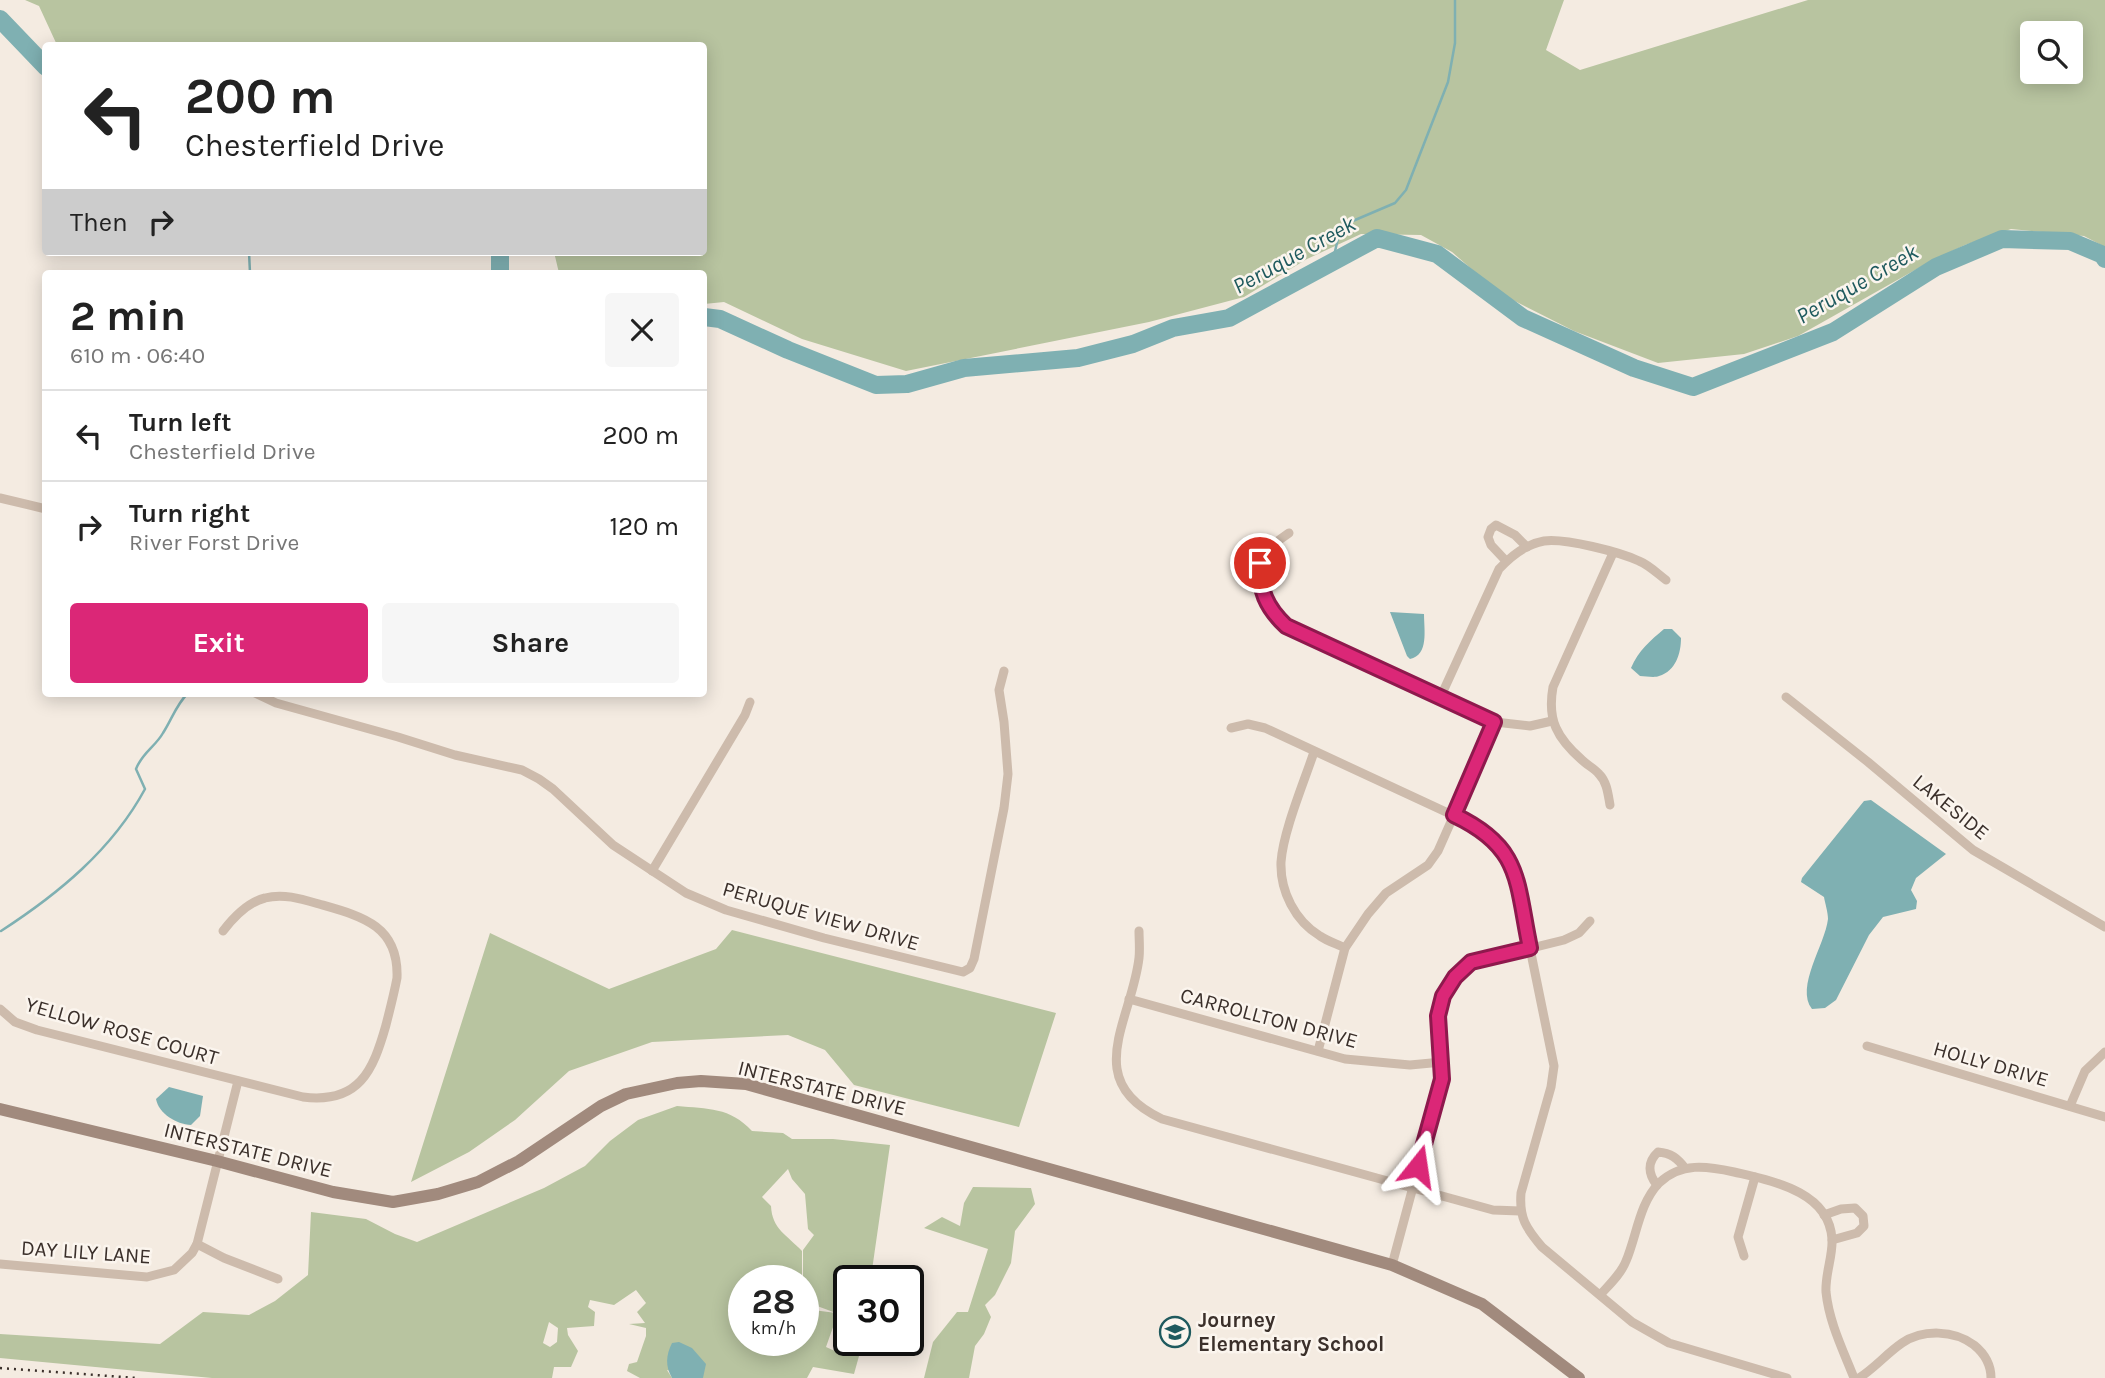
<!DOCTYPE html>
<meta charset="utf-8">
<style>
body{margin:0;font-family:Karla,sans-serif;background:#f6f6f6;color:#222;height:100vh;display:flex;flex-direction:column;font-size:26px;white-space:nowrap}
*{box-sizing:border-box;margin:0}
p{font-size:23px;color:#767676}
.icon{flex:none;width:38px;height:38px;fill:none;stroke:currentColor;stroke-width:2;stroke-linecap:round;stroke-linejoin:round}
.map{position:relative;flex:1;overflow:hidden}
.details{position:absolute;left:42px;top:270px;width:665px;height:427px;display:flex;flex-direction:column;background:#fff;border-radius:7px;box-shadow:0 4px 18px #0003}
.details>*{flex:none}
.hud{position:absolute;left:42px;top:42px;width:665px;height:214px;border-radius:7px;box-shadow:0 4px 18px #0003;background:#fff;color:#222;overflow:hidden}
.fabs{position:absolute;left:2020px;top:21px;display:grid;gap:14px}
.fabs a{display:grid;place-items:center;width:63px;height:63px;border-radius:7px;background:#fff;box-shadow:0 4px 18px #0003;font-size:35px}
.speed{position:absolute;left:728px;top:1265px;display:flex;gap:14px;font-size:35px;font-weight:700;text-align:center}
.speed>*{display:grid;place-content:center;width:91px;height:91px;border-radius:50%;background:#fff;box-shadow:0 4px 18px #0003;line-height:1}
.speed small{font-size:18px;font-weight:400}
.speed .limit{border:4px solid #111;border-radius:10px;background:#fff;color:#111}
.pin{position:absolute;display:grid;place-items:center;width:60px;height:60px;color:#fff;margin:-30px;border:4px solid #fff;border-radius:50%;box-shadow:0 2px 7px #0007}
.me{position:absolute;width:77px;margin:-38px;rotate:15deg;stroke-linejoin:round;filter:drop-shadow(0 0 5px #0008)}
.turn{display:flex;align-items:center;gap:24px;height:147px;padding:0 28px;font-size:32px}
.turn .icon{width:91px;height:91px;stroke-width:2.5}
.turn b{display:block;font-size:49px;line-height:60px}
.then{display:flex;align-items:center;height:66px;padding:0 28px;background:#0003;gap:14px;font-size:26px}
.round{display:grid;place-items:center;flex:none;width:74px;height:74px;border-radius:7px;background:#f6f6f6}
.summary{display:flex;align-items:center;justify-content:space-between;height:119px;padding:0 28px}
h1{font-size:42px;font-weight:700;line-height:52px}
.cta{display:flex;gap:14px;margin-top:auto;padding:14px 28px}
.cta a{flex:1;height:80px;border-radius:7px;background:#db2777;color:#fff;font-size:28px;font-weight:700;line-height:80px;text-align:center}
.cta a+a{background:#f6f6f6;color:#222}
ul{padding:0;list-style:none}
li{display:flex;align-items:center;gap:21px;height:91px;padding:0 28px;border-top:2px solid #e0e0e0}
li div{flex:1}
li b{display:block;font-size:26px}
li em{font-style:normal}
.map>svg:first-child{display:block}
.green{fill:#b8c4a0;fill-rule:evenodd}
.water{fill:#7fb0b2}
.lines{fill:none;stroke-linecap:round;stroke-linejoin:round}
.stream{stroke:#7fb0b2;stroke-width:2.5}
.river{stroke:#7fb0b2;stroke-width:18}
.minor{stroke:#cdbbac;stroke-width:9}
.secondary{stroke:#a18a7d;stroke-width:12}
.rail{stroke:#3b302b;stroke-width:2.5;stroke-dasharray:2 5;stroke-linecap:butt}
.route-casing{stroke:#8e194d;stroke-width:18}
.route{stroke:#db2777;stroke-width:12}
.labels{text-anchor:middle;dominant-baseline:central;stroke-width:5;stroke-linejoin:round;paint-order:stroke}
.street-label{font-size:21px;fill:#3b302b;stroke:#fbf5ee}
.poi-label{font-size:21px;font-weight:bold;fill:#3b302b;stroke:#fbf5ee;text-anchor:start}
.water-label{font-size:23px;font-style:italic;fill:#1f5a5e;stroke:#fbf5ee}
</style>
<div class="map">
<svg width="2105" height="1378" viewBox="0 0 2105 1378">
<rect width="100%" height="100%" fill="#f4ebe1"/>
<g class="green">
<path d="M25 0H1564L1546 50 1580 70 1808 0H2105V247L2084 236 2011 229 1965 245 1931 261 1798 336 1744 354 1658 363 1574 331 1499 293 1452 252 1421 235 1361 234 1307 259 1244 297 1149 322 906 371 802 339 724 302 704 304V273H559L554 252H704V46L57 45 39 6ZM2032 33H2070V72H2032Z"/>
<path d="M732 930 1056 1013 1019 1127 854 1085 825 1050 788 1035 652 1042 569 1071 515 1120 469 1152 411 1182 490 933 609 989 716 949Z"/>
<path d="M677 1106C708 1109 730 1107 752 1131L783 1133 792 1139H833L890 1145 871 1277 882 1281H849V1317L838 1313 826 1347 837 1352 850 1349 859 1356 854 1374 813 1367 807 1378H702L667 1370 672 1378H640L627 1371 629 1364 637 1362 646 1336V1328L629 1324 645 1323 637 1312 646 1303 636 1290 614 1305 590 1300 588 1307 595 1312 594 1326 567 1328 568 1335 578 1351 571 1367H554L552 1378H212L0 1358V1334L160 1344 203 1312 249 1315 275 1301 308 1275 311 1212 366 1219 395 1234 417 1242 544 1188 585 1166 610 1141 638 1120ZM788 1169 792 1179 805 1194 808 1229 814 1235 803 1250V1290L809 1303 836 1313 813 1310 803 1313V1340H744V1281H802V1251C787 1235 772 1229 771 1206L762 1197ZM549 1322 558 1328 557 1342 550 1347 543 1343Z"/>
<path d="M973 1187 1031 1188 1035 1204 1015 1231 1011 1263 995 1295 985 1305 991 1317 984 1334 975 1346 969 1378H924L933 1342 957 1312H968L988 1249 924 1228 942 1217 960 1226 964 1203Z"/>
</g>
<g class="water">
<path d="M1390 612 1424 614C1424 630 1429 655 1410 659L1407 656Z"/>
<path d="M1664 629H1672L1681 638C1681 653 1676 671 1659 676 1654 678 1646 676 1640 676L1631 668C1638 651 1651 640 1664 629Z"/>
<path d="M1871 800 1946 854 1916 878 1911 890 1917 901 1916 909 1883 917 1869 935 1836 1000 1825 1008 1812 1009C1795 987 1825 945 1828 919 1828 912 1825 903 1824 897L1801 882 1802 878 1864 801Z"/>
<path d="M169 1087 203 1096 200 1116 191 1125C176 1124 159 1114 156 1099Z"/>
<path d="M679 1342 692 1348 706 1364 703 1378H672C665 1366 666 1355 672 1343Z"/>
</g>
<g class="lines">
<g class="stream">
<path d="M249 252 250 273"/>
<path d="M1332 264 1341 226 1395 203 1406 190 1448 82 1455 43V0"/>
<path d="M1 931C58 894 112 850 145 789L136 769C142 753 155 747 163 733 172 719 176 705 188 693"/>
</g>
<g class="river">
<path d="M0 19 46 67"/>
<path d="M500 273V252"/>
<path d="M704 317 720 319 788 350 876 385 907 384 964 368 1078 358 1133 344 1173 328 1229 318 1377 238 1437 254 1523 318 1634 368 1693 387 1833 332 1936 267 2002 239 2070 241 2103 255 2105 259"/>
</g>
<g class="minor">
<path d="M0 498 46 509"/>
<path d="M1289 533 1265 550 1260 563 1262 595 1270 612 1285 626 1495 722 1530 726 1552 721"/>
<path d="M1506 561 1491 545 1488 537 1491 529 1496 525 1515 535 1527 547"/>
<path d="M255 693 276 703 398 737 455 755 522 770 539 779 553 789 613 845 686 893 726 910 824 938 963 972 970 968 974 959 1004 808 1008 774 1004 722 999 690 1004 671"/>
<path d="M1441 696 1499 569C1511 556 1526 544 1544 541 1565 538 1620 552 1639 561 1649 565 1658 574 1666 580"/>
<path d="M1786 697 1868 762 1973 850 2105 927"/>
<path d="M1231 728 1248 724 1265 728 1474 825 1499 844 1513 865 1554 1066 1551 1087 1521 1193C1519 1218 1526 1228 1542 1247L1632 1322 1669 1343 1787 1378"/>
<path d="M1314 752C1304 782 1283 832 1281 862 1280 891 1295 921 1320 936 1327 941 1337 944 1345 948"/>
<path d="M1610 805C1608 794 1607 782 1599 774 1594 768 1587 765 1582 760 1557 738 1547 720 1553 687L1613 553"/>
<path d="M652 871 745 715 750 702"/>
<path d="M1139 931C1139 939 1140 949 1139 958 1132 1020 1080 1081 1162 1119L1493 1210 1520 1211"/>
<path d="M1129 999 1345 1059 1410 1065 1442 1062"/>
<path d="M0 1009 15 1022 37 1030 303 1097C359 1104 373 1071 386 1025 390 1009 394 994 397 978 399 925 361 916 319 904 302 899 283 893 265 898 248 902 233 918 223 931"/>
<path d="M1867 1046 2105 1117"/>
<path d="M1318 1051 1345 948 1368 914 1386 893 1428 865 1438 851 1495 722"/>
<path d="M2070 1106 2085 1071 2105 1052"/>
<path d="M1657 1185C1648 1174 1647 1162 1658 1152 1671 1153 1677 1158 1685 1168"/>
<path d="M1824 1215 1841 1209 1855 1208 1863 1216 1864 1226 1857 1233 1832 1240"/>
<path d="M197 1244 224 1258 278 1279"/>
<path d="M1744 1256 1738 1237 1755 1177"/>
<path d="M0 1264 147 1277 174 1270 192 1253 197 1244 238 1081"/>
<path d="M1392 1265 1442 1079 1438 1015 1443 996 1455 977 1471 963 1564 940 1579 933 1590 921"/>
<path d="M1600 1295C1609 1285 1621 1274 1626 1261 1637 1235 1639 1204 1659 1183 1681 1162 1707 1166 1734 1172 1772 1181 1829 1191 1832 1239 1833 1256 1825 1274 1826 1292 1829 1322 1843 1350 1854 1378"/>
<path d="M1859 1378C1876 1367 1886 1354 1902 1343 1923 1329 1954 1330 1974 1345 1985 1354 1991 1364 1991 1378"/>
</g>
<path class="secondary" d="M0 1109 217 1161 333 1192 393 1202 438 1194 478 1182 519 1161 601 1106 626 1094 677 1083 701 1081 746 1084 1392 1265 1482 1304 1579 1378"/>
<path class="rail" d="M0 1368 137 1378"/>
</g>
<g class="lines">
<g class="route-casing">
<path id="route" d="M1260 563C1259 590 1266 607 1286 626L1494 722 1454 815C1522 847 1516 881 1530 948L1471 962 1455 977 1443 996 1438 1016 1442 1079 1418 1166"/>
</g>
<use href="#route" class="route"/>
</g>
<defs>
<g id="school-ring" transform="scale(1.575)"><circle r="9.5" fill="#fbf5ee" stroke="#1f5a5e" stroke-width="1.5"/><path d="M0-5L7-2L0 1L-7-2ZM-4 1L0 2.5L4 1V4Q0 6-4 4Z" fill="#1f5a5e"/></g>
</defs>
<g fill-rule="evenodd">
<use href="#school-ring" x="1175" y="1332"/>
</g>
<g class="labels">
<g class="street-label">
<text transform="translate(1951 807) rotate(39)">LAKESIDE</text>
<text transform="translate(821 916) rotate(16)">PERUQUE VIEW DRIVE</text>
<text transform="translate(1269 1018) rotate(15)">CARROLLTON DRIVE</text>
<text transform="translate(122 1031) rotate(16)">YELLOW ROSE COURT</text>
<text transform="translate(1991 1064) rotate(16)">HOLLY DRIVE</text>
<text transform="translate(822 1088) rotate(14)">INTERSTATE DRIVE</text>
<text transform="translate(248 1150) rotate(14)">INTERSTATE DRIVE</text>
<text transform="translate(86 1252) rotate(4)">DAY LILY LANE</text>
</g>
<g class="poi-label">
<text x="1198" y="1320">Journey<tspan x="1198" dy="24">Elementary School</tspan></text>
</g>
<g class="water-label">
<text transform="translate(1294 255) rotate(-29)">Peruque Creek</text>
<text transform="translate(1857 284) rotate(-30)">Peruque Creek</text>
</g>
</g>
</svg>
<div class="fabs">
<a><svg class="icon" aria-label="search" viewBox="0 0 24 24"><circle cx="10" cy="10" r="6"/><path d="M15 15l6 6"/></svg></a>
</div>
<div class="speed"><div>28<small>km/h</small></div><div class="limit">30</div></div>
<div class="pin" style="left:1260px;top:563px;background:#d93025"><svg class="icon" aria-label="arrive" viewBox="0 0 24 24"><path d="M6 21V4h12l-3 4 3 4H6"/></svg></div>
<svg class="me" style="left:1418px;top:1166px" viewBox="-20 -20 40 40"><path d="M0-17L14 15 0 8-14 15z" fill="#db2777" stroke="#fff" stroke-width="4"/></svg>
<div class="hud">
<div class="turn"><svg class="icon" aria-label="left" viewBox="0 0 24 24"><path d="M17 20v-9H6M10 6l-5 5 5 5"/></svg><div><b>200 m</b>Chesterfield Drive</div></div>
<div class="then">Then<svg class="icon" aria-label="right" viewBox="0 0 24 24"><path d="M7 20v-9h11M14 6l5 5-5 5"/></svg></div>
</div>
<section class="details">
<div class="summary"><div><h1>2 min</h1><p>610 m · 06:40</p></div><a class="round"><svg class="icon" aria-label="close" viewBox="0 0 24 24"><path d="M6 6l12 12M18 6L6 18"/></svg></a></div>
<ul>
<li><svg class="icon" aria-label="left" viewBox="0 0 24 24"><path d="M17 20v-9H6M10 6l-5 5 5 5"/></svg><div><b>Turn left</b><p>Chesterfield Drive</p></div><em>200 m</em></li>
<li><svg class="icon" aria-label="right" viewBox="0 0 24 24"><path d="M7 20v-9h11M14 6l5 5-5 5"/></svg><div><b>Turn right</b><p>River Forst Drive</p></div><em>120 m</em></li>
</ul>
<div class="cta"><a>Exit</a><a>Share</a></div>
</section>
</div>
